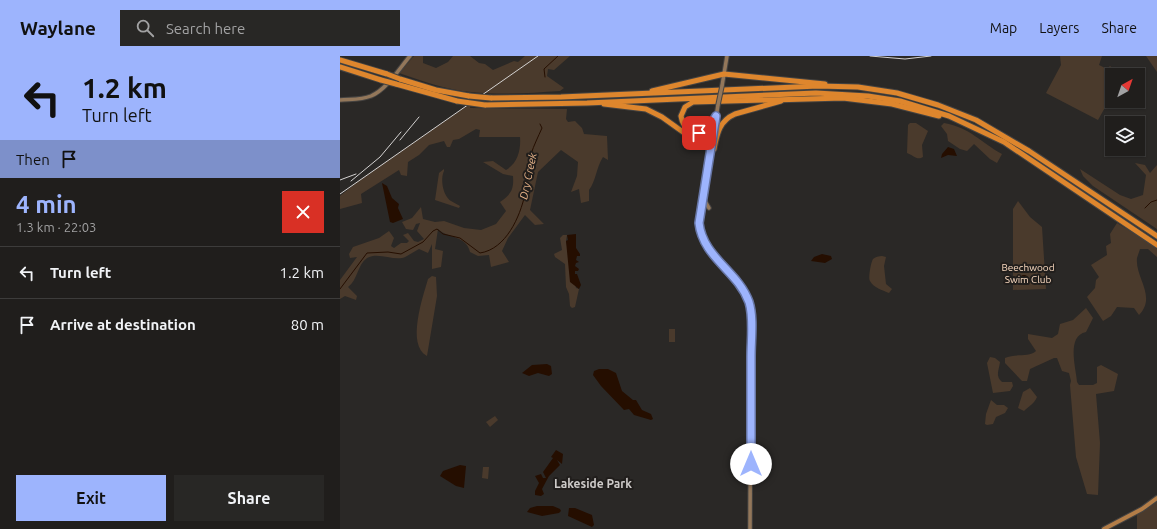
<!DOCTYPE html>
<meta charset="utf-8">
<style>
body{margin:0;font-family:Ubuntu,sans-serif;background:#282725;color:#f1f3f6;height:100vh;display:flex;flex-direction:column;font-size:15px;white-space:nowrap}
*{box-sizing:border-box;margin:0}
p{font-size:13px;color:#a2a2a3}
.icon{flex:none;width:22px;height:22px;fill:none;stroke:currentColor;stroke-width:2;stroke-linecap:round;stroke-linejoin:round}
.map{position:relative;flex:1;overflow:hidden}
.drawer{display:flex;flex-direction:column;background:#201e1c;width:340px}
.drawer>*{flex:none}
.guide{background:#9db4fd;color:#111;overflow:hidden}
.needle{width:26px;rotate:40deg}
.tools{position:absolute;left:765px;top:12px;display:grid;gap:8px}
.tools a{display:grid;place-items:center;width:40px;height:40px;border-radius:0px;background:#201e1c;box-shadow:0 1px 3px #0004,0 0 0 1px #3d3c3b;font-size:20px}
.pin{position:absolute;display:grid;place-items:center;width:34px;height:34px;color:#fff;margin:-17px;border-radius:8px;box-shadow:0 2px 6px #0006}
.me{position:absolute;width:44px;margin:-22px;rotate:0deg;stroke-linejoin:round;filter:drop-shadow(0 0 3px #0008)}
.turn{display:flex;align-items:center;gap:14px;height:84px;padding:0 16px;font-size:18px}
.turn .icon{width:52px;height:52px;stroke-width:2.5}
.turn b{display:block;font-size:28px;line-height:34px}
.then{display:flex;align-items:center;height:38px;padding:0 16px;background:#0003;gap:8px;font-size:15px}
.round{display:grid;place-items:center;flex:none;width:42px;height:42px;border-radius:0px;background:#282725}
.overview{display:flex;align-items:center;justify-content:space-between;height:68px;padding:0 16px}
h1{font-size:24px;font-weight:600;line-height:30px;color:#9db4fd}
.cta{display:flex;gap:8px;margin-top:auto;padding:8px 16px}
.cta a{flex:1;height:46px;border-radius:0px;background:#9db4fd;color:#111;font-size:16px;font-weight:600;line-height:46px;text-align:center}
.cta a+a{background:#282725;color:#f1f3f6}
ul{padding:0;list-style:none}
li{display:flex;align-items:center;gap:12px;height:52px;padding:0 16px;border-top:1px solid #3d3c3b}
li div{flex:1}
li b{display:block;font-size:15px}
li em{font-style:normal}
header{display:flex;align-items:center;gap:24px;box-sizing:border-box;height:56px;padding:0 20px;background:#9db4fd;color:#111}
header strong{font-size:19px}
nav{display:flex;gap:22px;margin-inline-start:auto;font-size:14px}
.search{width:280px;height:36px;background:#282725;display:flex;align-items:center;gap:10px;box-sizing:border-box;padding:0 14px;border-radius:0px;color:#a2a2a3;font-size:15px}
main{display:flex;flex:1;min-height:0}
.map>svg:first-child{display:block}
.green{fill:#4a3a2c}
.water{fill:#250e00}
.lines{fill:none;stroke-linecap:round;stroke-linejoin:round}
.stream{stroke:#250e00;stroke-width:1}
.secondary-casing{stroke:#454341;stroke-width:5.5}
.primary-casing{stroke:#454341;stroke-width:6}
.highway-casing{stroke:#454341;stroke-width:7}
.secondary{stroke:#93775a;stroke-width:3.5}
.primary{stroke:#b37d47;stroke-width:4}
.highway{stroke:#de862d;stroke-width:5}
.rail{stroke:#d4d2d1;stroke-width:1}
.secondary-bridge-casing{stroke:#454341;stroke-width:5.5;stroke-linecap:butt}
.highway-bridge-casing{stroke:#454341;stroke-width:7;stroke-linecap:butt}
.secondary-bridge{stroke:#93775a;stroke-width:3.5}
.highway-bridge{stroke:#de862d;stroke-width:5}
.route-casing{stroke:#6675a4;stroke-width:10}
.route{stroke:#9db4fd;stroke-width:7}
.labels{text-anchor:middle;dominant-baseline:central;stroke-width:4;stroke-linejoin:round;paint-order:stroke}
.park-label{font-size:10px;fill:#fbdbc1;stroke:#211e1c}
.water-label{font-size:11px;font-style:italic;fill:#e7b389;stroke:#211e1c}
.quarter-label{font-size:12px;font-weight:bold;fill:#cdcac8;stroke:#211e1c}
</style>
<header>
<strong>Waylane</strong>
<div class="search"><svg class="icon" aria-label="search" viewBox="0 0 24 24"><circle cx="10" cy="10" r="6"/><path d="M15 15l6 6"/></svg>Search here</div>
<nav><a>Map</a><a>Layers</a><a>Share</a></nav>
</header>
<main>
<section class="drawer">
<div class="guide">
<div class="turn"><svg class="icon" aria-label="left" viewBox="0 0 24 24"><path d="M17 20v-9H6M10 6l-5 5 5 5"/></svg><div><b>1.2 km</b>Turn left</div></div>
<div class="then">Then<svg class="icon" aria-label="arrive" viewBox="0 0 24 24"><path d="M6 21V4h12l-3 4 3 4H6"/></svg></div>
</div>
<div class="overview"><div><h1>4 min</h1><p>1.3 km · 22:03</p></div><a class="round" style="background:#d93025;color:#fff"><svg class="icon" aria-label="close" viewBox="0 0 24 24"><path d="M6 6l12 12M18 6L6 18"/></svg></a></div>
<ul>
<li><svg class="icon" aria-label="left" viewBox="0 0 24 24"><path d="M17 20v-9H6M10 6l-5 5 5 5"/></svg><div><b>Turn left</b></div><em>1.2 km</em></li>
<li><svg class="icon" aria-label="arrive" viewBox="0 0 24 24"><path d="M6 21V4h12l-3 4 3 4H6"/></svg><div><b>Arrive at destination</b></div><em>80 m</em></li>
</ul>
<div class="cta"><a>Exit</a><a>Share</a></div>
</section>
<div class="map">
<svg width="817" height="473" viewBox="0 0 817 473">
<rect width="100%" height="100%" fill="#2a2826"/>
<g class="green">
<path d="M74 0H83V7L96 12 108 6 113 0H130L139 7 145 8 153 14 174 5 178 6 185 0H230L214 14 208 13 207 20 224 32 220 35C191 37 161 39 131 36 107 34 82 25 59 17Z"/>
<path d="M720 0H762L759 9 767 13 770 10 781 19H772V39L758 64 706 37 721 9Z"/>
<path d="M806 0H817V16Z"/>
<path d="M131 47 130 52 227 53 226 63 228 66 235 65 242 72 244 78 267 80 268 104 263 101C256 112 256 125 249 134V145L241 147 239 133 231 136 237 120 238 106 221 94 198 116 190 154 204 168 195 169 185 159 168 182 162 195 169 206 151 211 149 199 138 200 130 196C126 179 109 183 98 173L95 193 103 195 101 211 92 213V188L88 197 79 193C73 196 67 201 62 202 51 204 38 196 27 202 17 209 18 224 8 231L17 240 16 244 5 240 0 243V224L17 201 10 202 9 198 13 191 39 182 49 175 54 182 51 190 54 192 61 187H67L69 185 63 179 68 177 74 185 78 186 84 183 77 175 80 167 76 168 73 174 66 173 62 166 72 162 81 151 83 163 95 166 104 165 124 172 141 174 156 168 166 155 160 146C171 138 174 134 173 120L163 118 143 106 153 105 166 114C178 107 181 93 180 81H139L140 74 136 73 119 83 113 84 110 91H107L104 85 89 89 79 99 68 106 67 120 61 119 59 114 21 138 22 147 0 153V140L16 127Z"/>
<path d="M570 67H576L588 75 582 89 583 101C577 105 573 99 567 97L568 69Z"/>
<path d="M604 67C631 72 640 86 662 98L657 107 650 103 634 88 627 95 620 93 608 85 607 78 601 70Z"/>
<path d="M795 107 805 109 810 117 817 109V173L753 130 743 120 740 113 780 139 791 143 803 139 806 119Z"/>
<path d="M104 113V115C100 123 103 140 111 145 114 147 117 148 120 150L119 152 95 144 99 117Z"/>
<path d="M678 145 690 161 702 171 706 233 673 234V153Z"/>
<path d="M777 167 809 186 817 193V201L808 193H800C799 196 798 199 797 202 795 222 817 240 799 259L794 252 777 251 771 260 763 265 747 241 755 232 756 224 759 221 751 209 767 199 766 190 771 187 770 178Z"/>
<path d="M223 179H227L226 185 236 232 239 233 235 251 232 252 230 250 229 238 226 231 225 208 215 201 214 198 222 194 220 182Z"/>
<path d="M542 200 546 201 544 210 546 228 552 233 549 237C542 234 534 232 530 225 528 222 531 206 533 203 535 201 539 200 542 200Z"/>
<path d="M92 220 96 221 97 240 87 300C66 289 83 241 88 223Z"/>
<path d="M746 252 753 262 746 276C726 280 736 312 737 326L739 329H753L757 327V311L761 309 778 318 774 335 756 338 760 387 758 439 747 438 736 401 730 329 731 325 729 317 722 315 717 302H714L690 313 687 325H682L665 307V302C674 297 689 302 696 295L688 283V278L712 282 718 278 720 268 733 264Z"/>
<rect x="329" y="273" width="6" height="13"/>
<path d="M650 301 655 302 660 306C659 314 655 320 662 326H672L673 330 670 335 653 337 647 307Z"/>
<path d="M690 332 697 341C694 348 689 350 684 355L678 352 683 336Z"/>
<path d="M651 344 657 349H664L668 352 665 357 656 361 653 368 647 369 645 368 646 358Z"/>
<path d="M155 360 158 364 150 371 146 366Z"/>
<path d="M143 411H149L148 423 142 422Z"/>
<path d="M817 442V473H797V456Z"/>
</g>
<g class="water">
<path d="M608 91 614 93 617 100 608 99 601 102 602 98Z"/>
<path d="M42 127 47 130 52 142 59 148 58 152 63 163 53 167 50 166Z"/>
<path d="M236 178V192L240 198V200H237L236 204 239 206 236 207 235 210 239 213 238 215H235V218H237L241 229 239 233 230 226 226 185 228 184 227 179Z"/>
<path d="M482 198 491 200 492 203 485 207 471 205 474 201Z"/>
<circle cx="684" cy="224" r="5"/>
<path d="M207 308 211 310 212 318 209 320 198 317 189 320 182 317 192 309Z"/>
<path d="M259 313H268L276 317 282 335 293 344H296L302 354 311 358 313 363 311 364 294 359 289 353 284 354 261 330 253 319 254 315Z"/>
<path d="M216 394 223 398 222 408 217 404 220 409 209 420 202 433 204 438 201 440 195 439V435L199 427 195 420 201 418 203 422H206L203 416 213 402 211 401Z"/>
<path d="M120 409 126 410 124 432 116 430 100 420 103 415Z"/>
<path d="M197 450H213L220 453 221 455 219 457 202 460 187 456 190 452Z"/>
<path d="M229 452H235L252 459 254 469 252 471 228 460Z"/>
</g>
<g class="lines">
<g class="stream">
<path d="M205 21 204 13 218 0"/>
<path d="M805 152 811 146 817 144"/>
<path d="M0 233 27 197 48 196 61 198 83 186 93 175 97 173 103 178 120 182 140 197C166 193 180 161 185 138 188 125 187 111 191 98 194 89 198 81 202 72L200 68"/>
</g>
<g class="secondary-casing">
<g id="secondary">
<path d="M382 30 387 0"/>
<path d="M0 44C10 43 21 44 31 40 47 33 59 13 70 0"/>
<path d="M378 49 359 167C363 204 404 219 411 254L410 473"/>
<path d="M363 142 369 152"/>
</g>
</g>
<g class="primary-casing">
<path id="primary" d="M764 473 802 453 817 442"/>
</g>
<g class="highway-casing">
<g id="highway">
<path d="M0 4 47 18"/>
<path d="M0 11 41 24"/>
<path d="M60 23 96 34 129 40"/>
<path d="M56 28 117 45"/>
<path d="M312 35 384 18 485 28"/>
<path d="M151 42 221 41 478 30 518 31 557 37 598 49 636 64 689 95 817 180"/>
<path d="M264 48 306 53 322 61 350 81 372 85"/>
<path d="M145 49 247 47 476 37 528 40 560 45 609 60 664 86 817 189"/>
<path d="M376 60C374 64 371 70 367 73 356 83 343 73 341 60L345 51 353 46 503 42 552 48 599 60"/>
<path d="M371 95 374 93C377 78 379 65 395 58L441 45"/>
</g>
</g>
<use href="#secondary" class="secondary"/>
<use href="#primary" class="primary"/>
<use href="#highway" class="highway"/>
<g class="rail">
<path d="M530 0 565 3 591 0"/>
<path d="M60 84 79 61"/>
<path d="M0 124 16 118"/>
<path d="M11 125 40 101 61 76"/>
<path d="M0 138 198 0"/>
</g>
<g class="secondary-bridge-casing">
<path id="secondary-bridge" d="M378 49 382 30"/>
</g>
<g class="highway-bridge-casing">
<g id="highway-bridge">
<path d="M47 18 60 23"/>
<path d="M41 24 56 28"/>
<path d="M129 40 151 42"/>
<path d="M117 45 145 49"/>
</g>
</g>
<use href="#secondary-bridge" class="secondary-bridge"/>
<use href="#highway-bridge" class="highway-bridge"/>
</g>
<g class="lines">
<g class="route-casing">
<path id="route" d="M359 77 369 72 376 60 359 167C363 202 398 215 409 246 414 262 411 283 411 301 411 336 411 372 411 408"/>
</g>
<use href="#route" class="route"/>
</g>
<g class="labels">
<g class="park-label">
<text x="688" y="211">Beechwood<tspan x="688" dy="12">Swim Club</tspan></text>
</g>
<g class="water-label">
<text transform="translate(188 120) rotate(-78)">Dry Creek</text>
</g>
<g class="quarter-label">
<text x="253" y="427">Lakeside Park</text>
</g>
</g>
</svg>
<div class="tools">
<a><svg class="needle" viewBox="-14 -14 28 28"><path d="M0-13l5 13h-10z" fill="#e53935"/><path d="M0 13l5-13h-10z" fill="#a2a2a3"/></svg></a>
<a><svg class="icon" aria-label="layers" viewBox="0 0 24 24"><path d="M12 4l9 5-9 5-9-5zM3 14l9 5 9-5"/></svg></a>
</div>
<div class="pin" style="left:359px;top:77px;background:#d93025"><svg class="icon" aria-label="arrive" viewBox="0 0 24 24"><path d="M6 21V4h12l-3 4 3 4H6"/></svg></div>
<svg class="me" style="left:411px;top:408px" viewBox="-20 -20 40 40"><circle r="19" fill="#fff"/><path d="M0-13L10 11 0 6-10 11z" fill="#9db4fd"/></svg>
</div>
</main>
